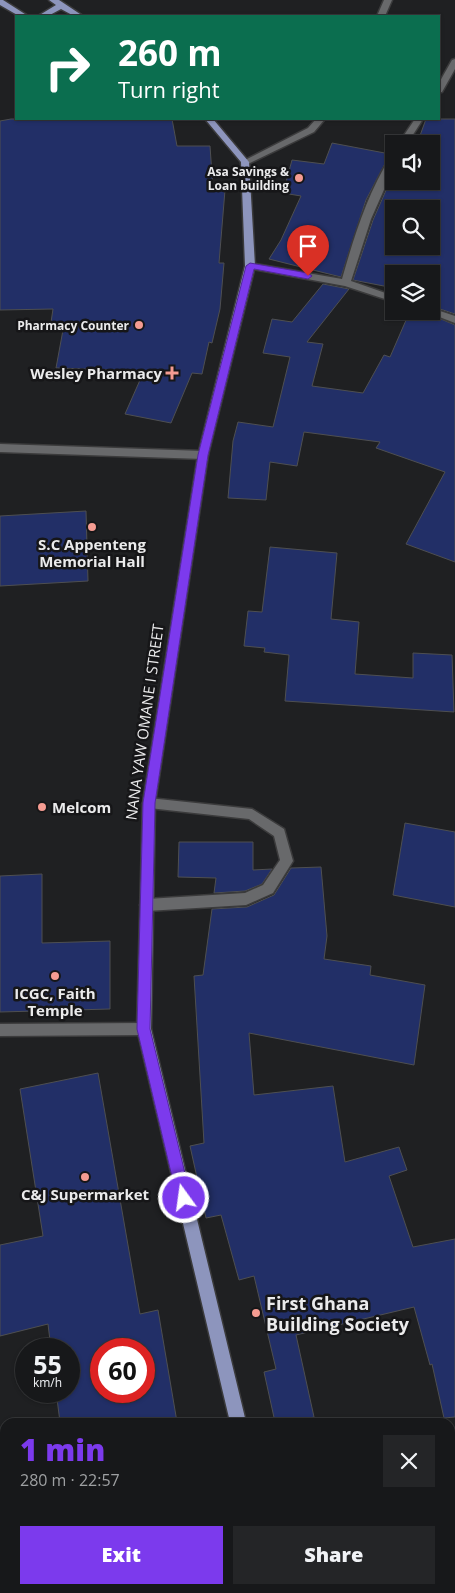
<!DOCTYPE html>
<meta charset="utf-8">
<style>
body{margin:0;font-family:"Open Sans",sans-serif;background:#242527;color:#f1f3f6;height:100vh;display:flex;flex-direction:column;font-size:19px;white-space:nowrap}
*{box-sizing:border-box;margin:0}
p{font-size:16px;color:#9ea0a2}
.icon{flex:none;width:28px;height:28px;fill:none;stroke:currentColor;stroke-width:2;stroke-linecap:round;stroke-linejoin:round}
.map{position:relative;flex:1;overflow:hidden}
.panel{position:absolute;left:0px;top:1418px;width:455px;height:176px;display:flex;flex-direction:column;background:#17181a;border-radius:15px 15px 0 0;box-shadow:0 1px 4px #0004,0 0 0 1px #363739}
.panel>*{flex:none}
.guide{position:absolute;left:15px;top:15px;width:425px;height:105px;border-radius:0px;box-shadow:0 1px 4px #0004,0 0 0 1px #363739;background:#0b6e4f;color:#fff;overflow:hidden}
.controls{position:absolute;left:385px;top:135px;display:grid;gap:10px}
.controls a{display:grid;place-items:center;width:55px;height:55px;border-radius:0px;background:#17181a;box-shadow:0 1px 4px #0004,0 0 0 1px #363739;font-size:25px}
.speed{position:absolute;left:15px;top:1338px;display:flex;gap:10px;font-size:25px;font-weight:700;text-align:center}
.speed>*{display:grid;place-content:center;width:65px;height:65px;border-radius:50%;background:#17181a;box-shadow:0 1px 4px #0004,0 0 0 1px #363739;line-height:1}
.speed small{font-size:12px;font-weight:400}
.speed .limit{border:8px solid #d22;background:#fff;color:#111}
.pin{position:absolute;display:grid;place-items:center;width:42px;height:42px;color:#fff;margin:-51px -21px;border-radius:50% 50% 50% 0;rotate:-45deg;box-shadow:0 0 5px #0007}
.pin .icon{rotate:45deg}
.me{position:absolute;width:55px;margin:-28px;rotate:346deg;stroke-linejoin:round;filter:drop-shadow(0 0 4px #0008)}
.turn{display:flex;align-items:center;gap:18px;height:105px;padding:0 20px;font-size:22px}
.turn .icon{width:65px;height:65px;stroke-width:2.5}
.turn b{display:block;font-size:35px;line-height:42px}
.round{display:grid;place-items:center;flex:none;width:52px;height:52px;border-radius:0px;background:#242527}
.summary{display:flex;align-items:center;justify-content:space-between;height:85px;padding:0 20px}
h1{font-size:30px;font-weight:800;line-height:38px;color:#7c3aed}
.action{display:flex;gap:10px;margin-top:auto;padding:10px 20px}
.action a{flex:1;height:58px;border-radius:0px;background:#7c3aed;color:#fff;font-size:20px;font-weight:800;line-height:58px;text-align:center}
.action a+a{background:#242527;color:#f1f3f6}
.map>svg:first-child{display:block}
.building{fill:#222f67;stroke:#4e4f51;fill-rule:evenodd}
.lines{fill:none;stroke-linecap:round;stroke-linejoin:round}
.minor-casing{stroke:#3b3b3c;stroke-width:3}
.major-casing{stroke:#3b3b3c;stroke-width:3}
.minor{fill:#68696b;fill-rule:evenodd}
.major{fill:#8d95bd;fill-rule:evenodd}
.route{fill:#7c3aed;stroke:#51269a}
.poi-dot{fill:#f59c92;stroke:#161618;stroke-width:2}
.labels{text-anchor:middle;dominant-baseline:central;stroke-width:5;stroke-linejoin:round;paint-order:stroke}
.far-poi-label{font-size:12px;font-weight:bold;fill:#ebebec;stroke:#161618;text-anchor:end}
.poi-label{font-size:15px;font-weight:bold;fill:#ebebec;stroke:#161618}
.street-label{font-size:15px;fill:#ebebec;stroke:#161618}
.near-poi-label{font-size:18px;font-weight:bold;fill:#ebebec;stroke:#161618;text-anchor:start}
</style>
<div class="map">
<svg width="455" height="1593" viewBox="0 0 455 1593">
<rect width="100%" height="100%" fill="#1f2022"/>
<g class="building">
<path d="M11 119H172L177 146H210L213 189 225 190 219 263H224L220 309 212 343 209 342 202 374 192 373 171 423 125 414 144 371 56 368 63 330 50 329 53 309 0 310V121Z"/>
<path d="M426 119H455V314L431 306V274H394V288L353 280 373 220 394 172V181H431V144H417ZM394 209H431V246H394Z"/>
<path d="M332 143 390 154 366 200 341 277 269 259 281 240 301 196 283 193 292 160 324 164Z"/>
<path d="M323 284 349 289 307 342 323 344 312 386 363 393 384 355 390 357 410 311H422L455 325V562L406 544 445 472 376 448 380 442 304 432 297 466 270 462 266 500 228 498 233 441 238 422 273 427 290 357 263 353 272 319 292 322Z"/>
<path d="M86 511 88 581 0 586V516Z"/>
<path d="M270 547 337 553 331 619 359 622 355 674 413 678V653L452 655 454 712 285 701 289 655 264 652 265 648 244 646 248 611 262 612Z"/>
<path d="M405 823 455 832V907L393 895Z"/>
<path d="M179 842H253V870L272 869 262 884 245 891 214 893 216 878 178 877Z"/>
<path d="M321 867 327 936 324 959 371 966 370 975 425 985 414 1065 249 1033 254 1095 333 1086 345 1162 399 1147 407 1170 389 1176 413 1247 455 1239V1417L444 1418 432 1364 430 1365 414 1307 296 1335 314 1417 291 1422H275L264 1372 276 1369 254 1276 239 1280 221 1215 206 1218 190 1146 204 1143 194 976 203 975 212 909 247 907 274 895 291 868Z"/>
<path d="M42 874V943L110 941V1009L0 1012V876Z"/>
<path d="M98 1073 140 1314 158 1310 177 1422H60L56 1391H69V1349H51L48 1324 0 1336V1245L43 1236 20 1089ZM101 1349H144V1391H101Z"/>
</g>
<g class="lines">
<g class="minor-casing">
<g id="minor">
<path d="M384 0H392L385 16H377Z"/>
<path d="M455 59V69L442 92H439V83L452 60Z"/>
<path d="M316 119H325L314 132 248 164H242L241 162 308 128Z"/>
<path d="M415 119H423L407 144H398Z"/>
<path d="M394 155V167L371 219 351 281 394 296V302L345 286 247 268V264L250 263 342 279C354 237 367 194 391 156Z"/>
<path d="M431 308 455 316V323L424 311H431Z"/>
<path d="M0 444 203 451 208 455 203 459 0 452Z"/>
<path d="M149 798 252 809 284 829 293 861 273 893 246 905 147 911 142 909 140 905 142 901 147 899 245 893 263 885 280 860 274 836 249 819 149 808 145 807 143 803 145 799Z"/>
<path d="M144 1023 149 1024 151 1029 149 1034 144 1035 0 1036V1024Z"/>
</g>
</g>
<g class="major-casing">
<g id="major">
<path d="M0 0H3L28 16H19L0 5Z"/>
<path d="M49 0H59L83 16H74L61 9 48 16H38L56 5Z"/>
<path d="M205 119H213L249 162 255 266 208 455 155 803 151 1029 246 1422H230L137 1029 143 803 198 455 245 266 241 162Z"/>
<path d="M274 1589H290L291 1593H275Z"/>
</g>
</g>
<use href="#minor" class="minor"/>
<use href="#major" class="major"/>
</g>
<path class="route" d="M250 263 308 273 312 276 308 279 254 269 208 455 155 803 150 1029 191 1198 189 1202 184 1204 179 1202 177 1198 137 1029 143 803 198 455 246 266Z"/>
<g class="poi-dot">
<circle cx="299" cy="178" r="5"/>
<circle cx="139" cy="325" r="5"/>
<path d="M169.5 365.5h5v5h5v5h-5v5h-5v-5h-5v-5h5z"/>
<circle cx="92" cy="527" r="5"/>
<circle cx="42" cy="807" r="5"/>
<circle cx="55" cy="976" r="5"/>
<circle cx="85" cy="1177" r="5"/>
<circle cx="256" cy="1313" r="5"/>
</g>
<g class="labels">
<g class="far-poi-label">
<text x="289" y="171">Asa Savings &amp;<tspan x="289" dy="14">Loan building</tspan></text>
<text x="129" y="325">Pharmacy Counter</text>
</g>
<g class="poi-label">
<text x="162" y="373" text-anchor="end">Wesley Pharmacy</text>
<text x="92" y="544">S.C Appenteng<tspan x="92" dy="17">Memorial Hall</tspan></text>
<text x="52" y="807" text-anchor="start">Melcom</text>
<text x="55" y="993">ICGC, Faith<tspan x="55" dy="17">Temple</tspan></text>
<text x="85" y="1194">C&amp;J Supermarket</text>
</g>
<g class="street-label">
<text transform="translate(144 722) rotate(-82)">NANA YAW OMANE I STREET</text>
</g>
<g class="near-poi-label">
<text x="266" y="1303">First Ghana<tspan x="266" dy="21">Building Society</tspan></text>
</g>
</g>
</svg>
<div class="controls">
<a><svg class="icon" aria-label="sound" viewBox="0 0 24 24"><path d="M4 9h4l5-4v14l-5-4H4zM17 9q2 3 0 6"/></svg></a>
<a><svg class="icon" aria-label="search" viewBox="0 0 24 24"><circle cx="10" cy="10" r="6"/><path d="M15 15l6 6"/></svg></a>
<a><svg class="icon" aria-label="layers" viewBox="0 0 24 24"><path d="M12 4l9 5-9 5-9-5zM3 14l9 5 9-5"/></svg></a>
</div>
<div class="speed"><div>55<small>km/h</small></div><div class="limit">60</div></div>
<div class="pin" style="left:308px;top:276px;background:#d93025"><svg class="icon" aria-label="arrive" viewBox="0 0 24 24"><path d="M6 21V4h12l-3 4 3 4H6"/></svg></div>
<svg class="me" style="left:184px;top:1198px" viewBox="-20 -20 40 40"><circle r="17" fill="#7c3aed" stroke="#fff" stroke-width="3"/><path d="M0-11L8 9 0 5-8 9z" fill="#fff"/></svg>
<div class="guide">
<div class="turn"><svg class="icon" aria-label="right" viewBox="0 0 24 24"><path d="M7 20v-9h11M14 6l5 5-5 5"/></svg><div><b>260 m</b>Turn right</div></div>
</div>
<section class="panel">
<div class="summary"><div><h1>1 min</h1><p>280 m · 22:57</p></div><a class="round"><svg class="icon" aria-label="close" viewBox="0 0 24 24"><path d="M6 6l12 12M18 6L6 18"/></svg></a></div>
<div class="action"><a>Exit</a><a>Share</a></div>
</section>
</div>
